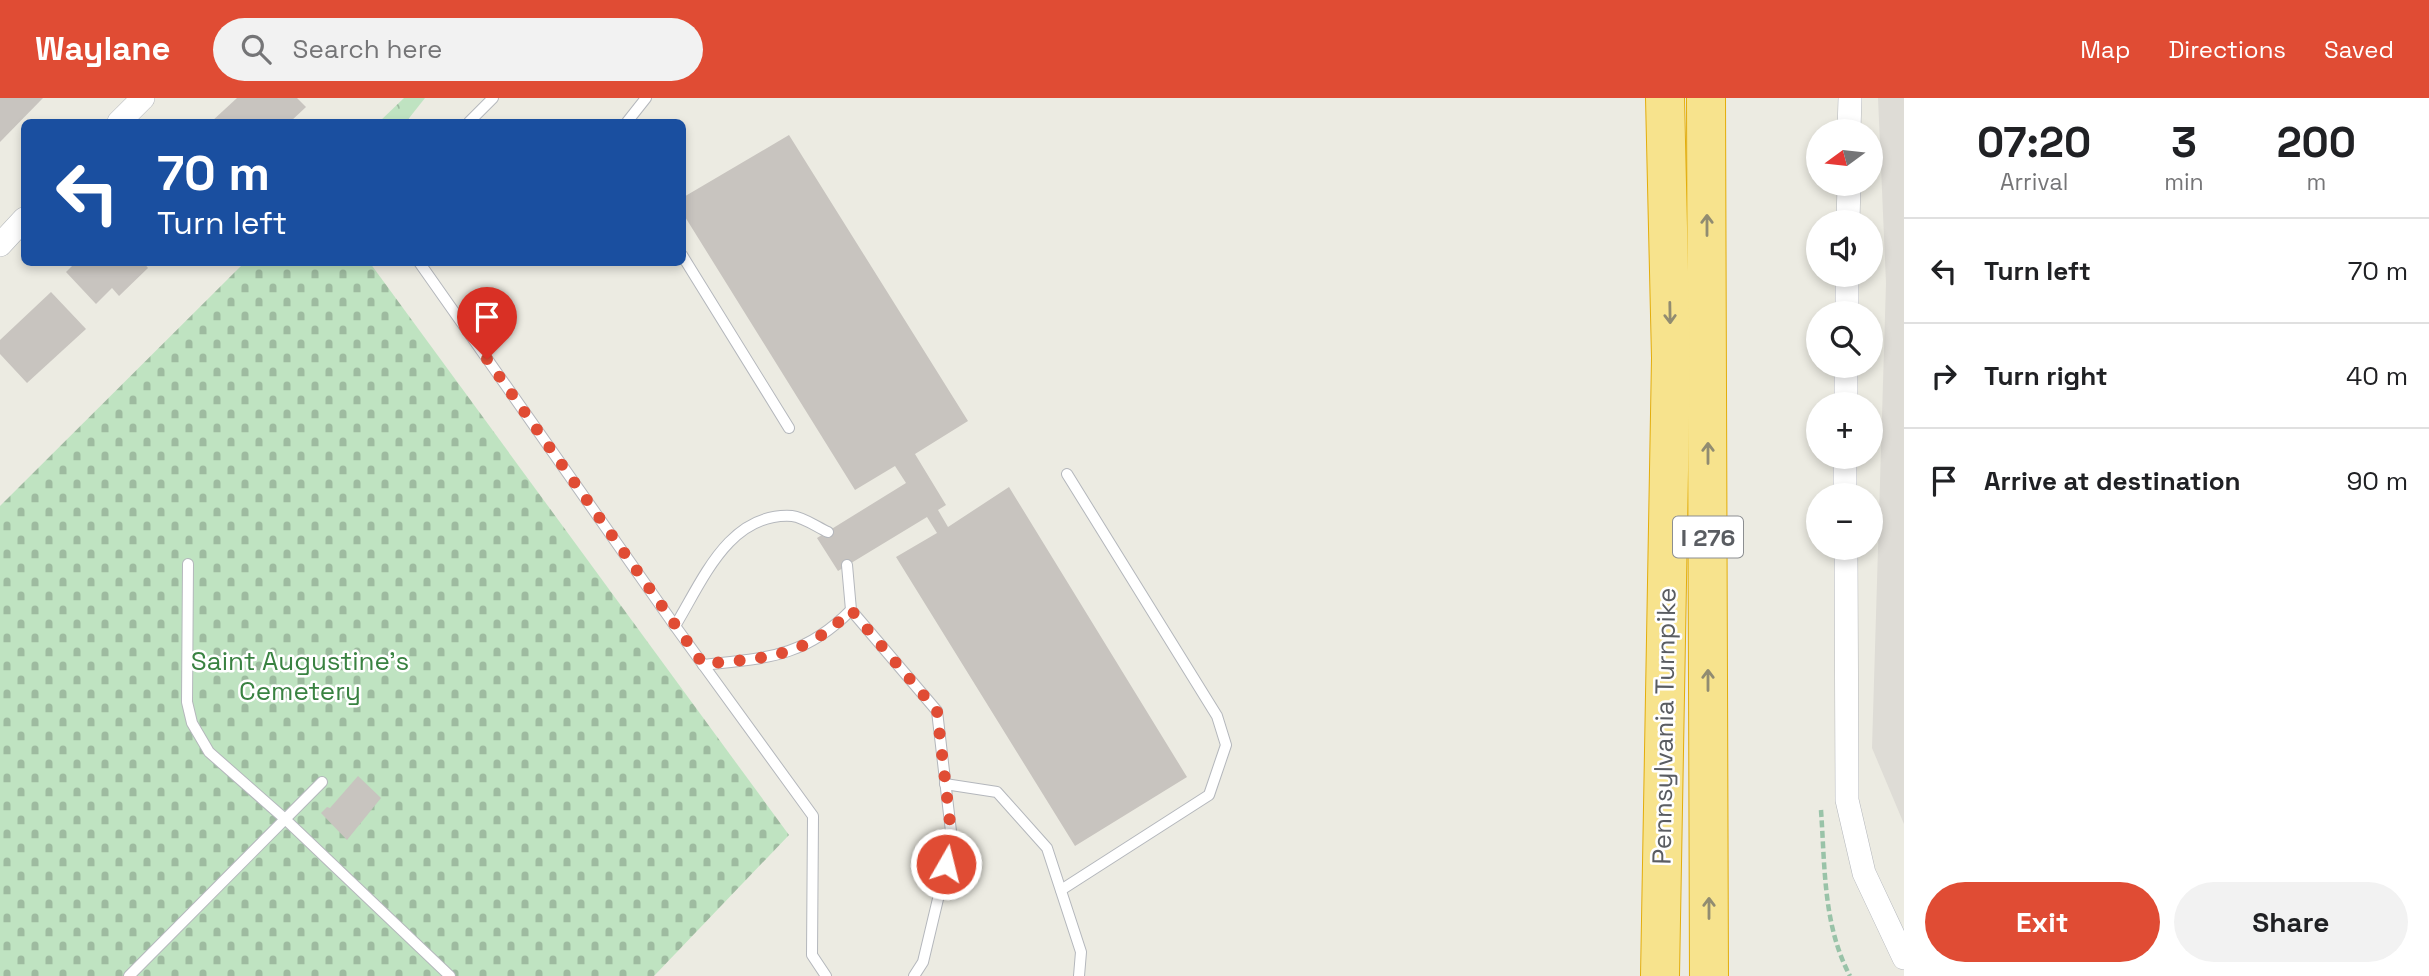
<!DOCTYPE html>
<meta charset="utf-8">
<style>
body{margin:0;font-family:"Space Grotesk",sans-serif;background:#f2f2f2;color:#202124;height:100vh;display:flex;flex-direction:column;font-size:26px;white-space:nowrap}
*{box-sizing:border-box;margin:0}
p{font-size:23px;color:#757577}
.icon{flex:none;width:38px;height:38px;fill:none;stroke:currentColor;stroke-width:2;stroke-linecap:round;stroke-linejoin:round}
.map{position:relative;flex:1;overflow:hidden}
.drawer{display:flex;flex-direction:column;background:#fff;width:525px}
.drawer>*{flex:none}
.guide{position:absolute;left:21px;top:21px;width:665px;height:147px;border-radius:10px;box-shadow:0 4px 10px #0003;background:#1a4fa0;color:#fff;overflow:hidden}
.needle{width:46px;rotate:255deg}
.fabs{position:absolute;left:1806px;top:21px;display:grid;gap:14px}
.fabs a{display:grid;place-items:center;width:77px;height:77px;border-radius:50%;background:#fff;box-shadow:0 4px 10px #0003;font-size:35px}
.pin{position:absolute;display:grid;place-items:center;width:60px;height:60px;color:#fff;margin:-72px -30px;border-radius:50% 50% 50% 0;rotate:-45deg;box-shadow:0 0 7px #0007}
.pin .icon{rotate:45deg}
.me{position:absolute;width:77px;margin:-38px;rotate:8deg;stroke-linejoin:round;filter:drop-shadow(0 0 5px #0008)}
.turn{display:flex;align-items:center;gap:24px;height:147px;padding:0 21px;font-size:32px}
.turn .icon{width:91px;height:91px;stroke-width:2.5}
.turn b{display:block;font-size:49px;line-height:60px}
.eta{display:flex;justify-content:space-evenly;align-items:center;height:119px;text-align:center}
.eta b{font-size:42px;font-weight:700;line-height:49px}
.action{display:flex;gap:14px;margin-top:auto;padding:14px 21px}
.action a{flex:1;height:80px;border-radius:42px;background:#e04c34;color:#fff;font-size:28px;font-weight:700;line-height:80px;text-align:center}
.action a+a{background:#f2f2f2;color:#202124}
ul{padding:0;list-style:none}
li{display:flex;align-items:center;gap:21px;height:105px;padding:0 21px;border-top:2px solid #e0e0e0}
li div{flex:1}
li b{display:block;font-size:26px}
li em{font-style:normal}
header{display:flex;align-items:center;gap:42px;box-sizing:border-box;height:98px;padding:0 35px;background:#e04c34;color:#fff}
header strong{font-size:33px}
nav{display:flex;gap:38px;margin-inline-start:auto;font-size:24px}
.search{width:490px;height:63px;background:#f2f2f2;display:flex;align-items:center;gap:18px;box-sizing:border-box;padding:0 24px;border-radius:38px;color:#757577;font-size:26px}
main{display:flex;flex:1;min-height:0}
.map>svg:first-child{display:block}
.industrial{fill:#dedcd6}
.forest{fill:url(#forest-crowns)}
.cemetery{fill:url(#cemetery-stones)}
.building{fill:#c8c4bf}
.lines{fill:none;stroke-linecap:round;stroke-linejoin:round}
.lane-casing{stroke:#b4b7bc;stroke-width:12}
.street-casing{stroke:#b4b7bc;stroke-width:24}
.highway-casing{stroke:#e3ad0b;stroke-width:40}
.path{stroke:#99c3a8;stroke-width:4.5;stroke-dasharray:7 3.5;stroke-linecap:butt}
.lane{stroke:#fff;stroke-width:10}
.street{stroke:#fff;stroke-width:23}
.highway{stroke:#f7e38d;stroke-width:38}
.oneway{stroke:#918c71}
.route{stroke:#e04c34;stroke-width:12;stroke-dasharray:0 21.6}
.labels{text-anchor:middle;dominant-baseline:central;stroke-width:5;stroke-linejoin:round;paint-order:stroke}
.shield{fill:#fff;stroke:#8c8e91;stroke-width:2}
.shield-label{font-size:24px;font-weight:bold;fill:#5a5d62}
.park-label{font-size:26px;fill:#398241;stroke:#fff}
.street-label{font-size:26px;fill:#5a5d62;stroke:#fff}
</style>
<header>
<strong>Waylane</strong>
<div class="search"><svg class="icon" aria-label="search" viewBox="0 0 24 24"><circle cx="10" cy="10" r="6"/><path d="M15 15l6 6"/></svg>Search here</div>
<nav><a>Map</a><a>Directions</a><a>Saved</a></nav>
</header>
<main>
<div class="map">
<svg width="1904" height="878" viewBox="0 0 1904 878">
<defs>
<pattern id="forest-crowns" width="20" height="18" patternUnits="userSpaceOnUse" patternTransform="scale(1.75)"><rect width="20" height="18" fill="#bfe3c1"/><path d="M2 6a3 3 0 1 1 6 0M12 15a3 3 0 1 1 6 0" fill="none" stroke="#9ebba0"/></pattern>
<pattern id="cemetery-stones" width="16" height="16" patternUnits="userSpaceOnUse" patternTransform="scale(1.75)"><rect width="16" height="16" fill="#bfe3c1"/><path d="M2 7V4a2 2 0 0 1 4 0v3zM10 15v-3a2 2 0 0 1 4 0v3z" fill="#9ebba0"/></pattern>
</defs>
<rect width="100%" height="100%" fill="#ecebe2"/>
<path class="industrial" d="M1878 0H1904V726L1872 650 1886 185Z"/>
<path class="forest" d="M404 0H425L406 24H379Z"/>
<path class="cemetery" d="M244 165H370L789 737 654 878H0V408Z"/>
<g class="building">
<path d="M0 0H43L0 44Z"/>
<path d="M237 0H297L306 9 290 24H211Z"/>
<path d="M789 37 968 323 915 356 946 407 938 412 948 429 1009 389 1187 679 1075 748 896 459 937 435 927 419 838 473 817 440 906 385 895 368 855 392 682 114V100Z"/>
<path d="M76 164H143L148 170 119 198 112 190 96 206 66 174Z"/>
<path d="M51 194 86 231 27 285 0 256V242Z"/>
<path d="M358 678 381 700 347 742 321 715 327 709 330 710Z"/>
</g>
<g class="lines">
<g class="lane-casing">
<g id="lane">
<path d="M469 24 493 0"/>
<path d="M627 24 646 0"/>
<path d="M682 157 789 330"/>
<path d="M419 164 675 528 813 718 812 857 826 878"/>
<path d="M188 466 187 604 192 625 209 654 285 721 450 878"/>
<path d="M847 467 851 512 937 613 952 742 923 864 914 878"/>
<path d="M675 528C703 482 729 414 792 418 803 419 817 429 828 434"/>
<path d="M703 567C765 560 804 560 851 512"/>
<path d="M945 686 997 694 1047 750 1081 854 1079 878"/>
<path d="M1061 792 1209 697 1226 647 1217 618 1067 376"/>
<path d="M129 878 322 684"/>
</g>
</g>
<g class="street-casing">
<g id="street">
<path d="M119 24 143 0"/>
<path d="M1849 33 1850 0"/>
<path d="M1848 124 1849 86"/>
<path d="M0 147 24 121"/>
<path d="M1847 215V177"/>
<path d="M1846 306V268"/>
<path d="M1845 359V397"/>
<path d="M1846 450 1847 702 1864 775 1904 860"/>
</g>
</g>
<g class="highway-casing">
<g id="highway">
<path d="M1706 0 1709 878"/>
<path d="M1660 878 1671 260 1665 0"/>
</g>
</g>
<path class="path" d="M1821 712C1825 769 1823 827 1850 878"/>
<use href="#lane" class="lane"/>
<use href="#street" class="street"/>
<use href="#highway" class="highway"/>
</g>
<defs><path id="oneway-shaft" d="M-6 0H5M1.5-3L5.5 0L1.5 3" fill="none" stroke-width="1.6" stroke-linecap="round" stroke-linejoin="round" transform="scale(1.75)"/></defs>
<g class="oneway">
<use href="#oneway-shaft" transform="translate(1707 127) rotate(-90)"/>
<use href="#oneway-shaft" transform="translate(1670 215) rotate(89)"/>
<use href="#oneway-shaft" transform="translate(1708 355) rotate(-90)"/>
<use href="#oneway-shaft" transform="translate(1708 582) rotate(-90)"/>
<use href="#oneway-shaft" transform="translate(1709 810) rotate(-90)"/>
</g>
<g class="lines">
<path class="route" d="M487 261 703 566C765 560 805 560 851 512L937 613 952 742 946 766"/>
</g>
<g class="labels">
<rect class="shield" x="1673" y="418.5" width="70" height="41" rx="5"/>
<g class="shield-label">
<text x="1708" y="439">I 276</text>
</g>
<g class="park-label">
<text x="300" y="563">Saint Augustine's<tspan x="300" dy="30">Cemetery</tspan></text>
</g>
<g class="street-label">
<text transform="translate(1664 628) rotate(-89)">Pennsylvania Turnpike</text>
</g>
</g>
</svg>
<div class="fabs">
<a><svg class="needle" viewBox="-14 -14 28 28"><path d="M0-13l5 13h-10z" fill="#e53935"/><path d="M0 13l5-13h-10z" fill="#757577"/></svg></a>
<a><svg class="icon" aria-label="sound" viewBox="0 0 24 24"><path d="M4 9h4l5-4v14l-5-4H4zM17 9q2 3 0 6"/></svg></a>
<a><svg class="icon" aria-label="search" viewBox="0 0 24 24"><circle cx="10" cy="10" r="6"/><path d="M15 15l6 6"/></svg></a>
<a>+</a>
<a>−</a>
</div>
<div class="pin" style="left:487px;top:261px;background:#d93025"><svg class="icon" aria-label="arrive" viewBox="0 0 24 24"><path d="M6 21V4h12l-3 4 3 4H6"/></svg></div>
<svg class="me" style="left:946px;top:766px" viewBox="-20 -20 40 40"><circle r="17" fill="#e04c34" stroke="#fff" stroke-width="3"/><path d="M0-11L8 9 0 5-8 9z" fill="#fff"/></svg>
<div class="guide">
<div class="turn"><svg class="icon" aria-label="left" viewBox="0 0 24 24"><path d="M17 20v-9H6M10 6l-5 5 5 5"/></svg><div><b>70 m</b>Turn left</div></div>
</div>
</div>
<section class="drawer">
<div class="eta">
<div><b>07:20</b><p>Arrival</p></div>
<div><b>3</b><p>min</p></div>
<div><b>200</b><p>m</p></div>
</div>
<ul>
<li><svg class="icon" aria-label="left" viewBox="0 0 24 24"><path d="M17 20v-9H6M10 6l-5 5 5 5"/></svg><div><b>Turn left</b></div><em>70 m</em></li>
<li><svg class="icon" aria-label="right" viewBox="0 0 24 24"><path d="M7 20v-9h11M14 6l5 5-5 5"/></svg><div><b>Turn right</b></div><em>40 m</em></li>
<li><svg class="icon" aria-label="arrive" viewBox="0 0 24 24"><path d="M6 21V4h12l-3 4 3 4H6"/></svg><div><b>Arrive at destination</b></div><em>90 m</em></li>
</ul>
<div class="action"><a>Exit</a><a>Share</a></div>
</section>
</main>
